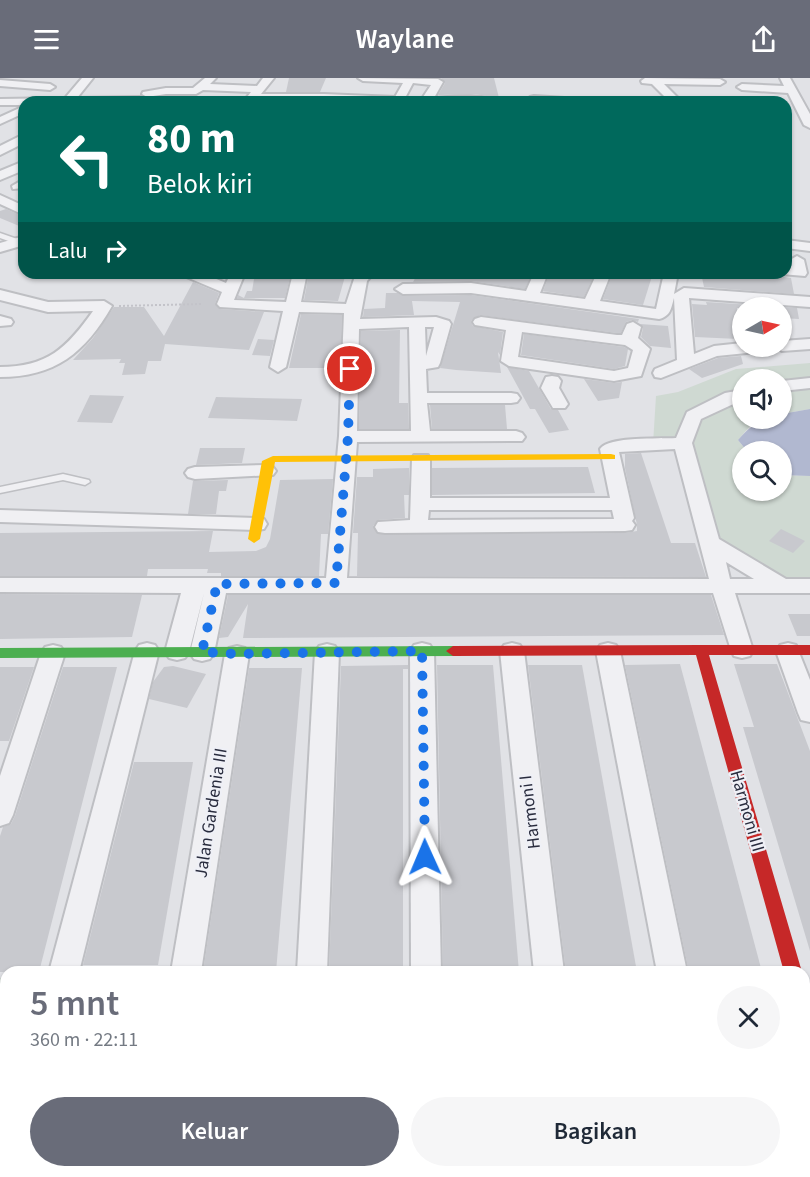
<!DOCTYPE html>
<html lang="id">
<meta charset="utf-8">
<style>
body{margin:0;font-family:"Source Sans 3",sans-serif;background:#f6f6f7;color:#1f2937;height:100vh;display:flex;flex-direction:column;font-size:22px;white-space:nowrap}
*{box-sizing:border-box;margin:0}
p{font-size:20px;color:#747a83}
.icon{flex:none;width:33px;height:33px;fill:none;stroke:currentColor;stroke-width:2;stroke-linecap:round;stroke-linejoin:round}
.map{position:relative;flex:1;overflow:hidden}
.side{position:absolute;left:0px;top:888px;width:810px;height:212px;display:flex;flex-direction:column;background:#fff;border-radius:18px 18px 0 0;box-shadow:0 2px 4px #0004}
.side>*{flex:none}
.guide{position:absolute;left:18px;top:18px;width:774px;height:183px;border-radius:18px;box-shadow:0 2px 4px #0004;background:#00695c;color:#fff;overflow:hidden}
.needle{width:39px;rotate:81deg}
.tools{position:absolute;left:732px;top:219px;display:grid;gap:12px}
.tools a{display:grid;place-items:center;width:60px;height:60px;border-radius:50%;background:#fff;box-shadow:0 2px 4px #0004;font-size:30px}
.pin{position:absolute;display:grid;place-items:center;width:51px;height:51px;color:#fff;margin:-26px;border:3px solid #fff;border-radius:50%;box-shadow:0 2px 6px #0007}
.me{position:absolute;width:66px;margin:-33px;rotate:359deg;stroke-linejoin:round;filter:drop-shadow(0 0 4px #0008)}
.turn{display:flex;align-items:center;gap:21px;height:126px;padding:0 30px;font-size:27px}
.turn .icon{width:78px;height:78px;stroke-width:2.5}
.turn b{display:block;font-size:42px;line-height:51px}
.then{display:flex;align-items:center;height:57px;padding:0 30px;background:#0003;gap:12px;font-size:22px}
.round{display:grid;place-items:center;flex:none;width:63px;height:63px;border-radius:32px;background:#f6f6f7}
.head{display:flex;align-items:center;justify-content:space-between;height:102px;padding:0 30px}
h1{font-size:36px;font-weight:600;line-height:45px;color:#696c79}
.primary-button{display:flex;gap:12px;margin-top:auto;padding:12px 30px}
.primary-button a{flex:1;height:69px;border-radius:36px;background:#696c79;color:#fff;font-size:24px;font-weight:600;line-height:69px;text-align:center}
.primary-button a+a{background:#f6f6f7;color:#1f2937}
header{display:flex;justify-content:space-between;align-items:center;height:78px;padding:0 30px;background:#696c79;color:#fff;font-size:27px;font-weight:600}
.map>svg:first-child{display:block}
.green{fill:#cfd9d2}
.water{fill:#b1b8d0}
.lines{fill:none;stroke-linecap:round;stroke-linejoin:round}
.river{fill:#b1b8d0;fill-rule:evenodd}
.building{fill:#c8c9ce}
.lane-casing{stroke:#bebfc3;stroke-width:3}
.street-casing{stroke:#bebfc3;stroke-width:4}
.path{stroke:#c3c3c9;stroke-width:2;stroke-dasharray:2 2;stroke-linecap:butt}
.lane{fill:#f0f0f3;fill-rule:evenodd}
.street{fill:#f0f0f3;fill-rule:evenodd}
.fast{fill:#4caf50;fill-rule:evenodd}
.slow{fill:#ffc107;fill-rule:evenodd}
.jam{fill:#c62828;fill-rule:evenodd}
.route{stroke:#1a73e8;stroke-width:10;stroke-dasharray:0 18}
.labels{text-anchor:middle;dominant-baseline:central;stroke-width:4.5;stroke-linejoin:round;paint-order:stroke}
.street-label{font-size:18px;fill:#292c3e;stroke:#eff0f6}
</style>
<header><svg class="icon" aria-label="menu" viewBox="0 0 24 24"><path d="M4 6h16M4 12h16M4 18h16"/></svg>Waylane<svg class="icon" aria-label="share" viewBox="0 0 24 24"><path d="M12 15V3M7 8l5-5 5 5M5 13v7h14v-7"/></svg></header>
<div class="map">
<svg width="810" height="1099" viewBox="0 0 810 1099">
<rect width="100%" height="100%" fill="#e1e2e6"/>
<g class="green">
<path d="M810 285V331L782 336V302H742V340L766 341 750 348 738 362 747 373 742 374V412H782V397L810 398V508H783L712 466 683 365 653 366 656 318 678 314 736 291Z"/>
<path d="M0 900 6 901V1076L0 1075Z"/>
<path d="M89 1094H250L247 1099H116Z"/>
</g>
<path class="water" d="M810 331V398L782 397V374L747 373 738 362C751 347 761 340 782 340V336Z"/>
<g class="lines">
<g class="river">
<path d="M0 1051 6 1052V1094H26L24 1096 18 1099H0Z"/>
<path d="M51 1094H126L128 1099H53Z"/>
</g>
</g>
<g class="building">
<path d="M289 0H326L320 14H286Z"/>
<path d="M441 0H494L500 24 492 19 476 16 438 17 445 5Z"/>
<path d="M6 131 24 139V150L0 140V133Z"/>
<path d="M255 195H291L285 220H237L238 217 244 220 247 213H252Z"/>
<path d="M309 195H346L338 223 304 222Z"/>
<path d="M418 195H532L525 211 471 203 413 204Z"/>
<path d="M550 195H595L584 219 543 213Z"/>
<path d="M613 195H653L643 227 603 221Z"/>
<path d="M701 195H754L791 200 794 216 704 209Z"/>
<path d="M193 204 219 215 215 226 220 231 264 234 249 272 165 266 161 283H148L145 296 122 297 125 285H119L121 281 73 282 93 260 114 229H144L164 258Z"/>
<path d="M386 215H398L403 218 471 217 639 241 638 244 632 242 626 244 621 255H617L480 237 471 243 473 248 503 254 500 277 498 274 501 295 456 292 440 290 460 224 412 223 414 237 363 239 364 231 385 230Z"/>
<path d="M706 224 797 230 799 241 782 240V230H737V241H734L738 261 695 259 692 226 707 227Z"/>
<path d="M301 236 342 237 340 290H289Z"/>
<path d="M640 246 668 248 671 270 650 268 641 259 643 250Z"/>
<path d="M400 252 399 325H408L409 351H359L361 253Z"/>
<path d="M524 256 624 269 628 271 625 288 614 291 521 277Z"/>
<path d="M258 261 274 262 270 278 252 277Z"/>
<path d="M741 278 743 286 702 300 689 291 718 280Z"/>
<path d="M507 289 529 293 551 331 558 332 569 352 549 355 535 331H530Z"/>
<path d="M584 301 614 305 622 304 619 320 598 323Z"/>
<path d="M90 317 124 318 112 345 77 344Z"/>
<path d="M216 319 302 321 297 343 208 340Z"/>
<path d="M430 327H505L507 351H432Z"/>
<path d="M200 370H245L242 385 196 387Z"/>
<path d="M641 375 671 465H695L706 499 357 498 358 455H353L357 399H373V391L409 390V417H404L405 440 378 442 373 448 378 456 625 455 637 453V447L625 390V376Z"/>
<path d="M588 389 595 415 432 417V390Z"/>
<path d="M333 401 328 456H321L319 498H221V495H207L208 491H148L147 498H0V455L213 453 209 474 256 473 266 469 270 461 280 402Z"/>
<path d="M228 402 226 413H219L216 436H188L193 403Z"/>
<path d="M781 451 805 463 793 475 769 463Z"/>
<path d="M0 516 142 517 132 559 0 561Z"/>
<path d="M228 517H711L724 557 243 560 248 526 228 559 219 560Z"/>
<path d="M788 536H810V558H797Z"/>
<path d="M680 586 687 612 762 894H689L625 587Z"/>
<path d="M734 586H777L810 673V873L743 649H754Z"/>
<path d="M408 587V591H403V894H329L341 588Z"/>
<path d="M437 587H493L519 894H443Z"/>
<path d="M528 587H582L637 894H566Z"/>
<path d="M173 588 206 596 187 630 149 621 153 604 164 589Z"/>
<path d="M0 589H34L9 663H0Z"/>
<path d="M63 589H117L39 894H0V758L3 749 11 746 15 738Z"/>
<path d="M249 590H302L276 894H203Z"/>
<path d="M134 684H193L158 887H83Z"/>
</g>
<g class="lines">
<g class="lane-casing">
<g id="lane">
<path d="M0 155 20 162 21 164 17 166 0 160Z"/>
<path d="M63 396 89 402 90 404 85 407 63 402 0 415V409Z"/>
</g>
</g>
<g class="street-casing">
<g id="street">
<path d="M82 0H93L77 20 140 19 146 22 144 24H24V27H0V21L65 20Z"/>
<path d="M205 0H216L210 6 257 8 263 0H274L261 16H324L395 19 403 5 363 3 358 0 438 1 443 4 434 20C449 19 485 15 497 24L253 22 247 19 251 14 203 12 196 16H166L147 19 142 16 143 14 166 10H193ZM413 5 431 7 421 22 405 20Z"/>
<path d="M645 0 720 1 725 4 720 7 664 6 682 24H670L652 6 642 5 641 3Z"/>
<path d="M780 0H790L810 36V50L804 47 788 15 742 12 737 9 742 6 784 8Z"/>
<path d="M0 2 50 6 55 9 50 12 0 8Z"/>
<path d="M534 18 580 21 586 24H528L530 19Z"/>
<path d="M24 28V35L0 46V39Z"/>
<path d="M24 56V65L0 77V68Z"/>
<path d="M24 83V92L0 102V93Z"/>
<path d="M24 101V110L13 111 12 108Z"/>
<path d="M0 117 24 128V137L0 126Z"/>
<path d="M24 158V167L0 174V165Z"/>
<path d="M786 162 810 165V173L786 170Z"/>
<path d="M797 178 804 182 807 195 805 198 781 196 786 195V189H791L790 182Z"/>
<path d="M182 195H202L226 205 231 195H245L234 222 286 224 293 195H307L301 224 346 226 355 198 358 195H374L367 203 360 241 436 239 449 243 451 246 440 285 438 289 426 291 427 315H511L517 316 520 320 517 324 511 325H427L430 353H516L522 355 525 359 522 363 357 364 347 500 709 501 675 371 619 374 634 440 632 443 635 447 632 452 625 453 385 455 378 454 375 449 378 444 410 442 412 381 414 377H428L430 381V420H610L600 371C609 358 659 361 676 360L687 334 725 315 742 312V322L701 341 692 365 719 461 786 501H810V515H735L753 572 750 578 742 580 734 578 731 572 713 515H226L214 575 210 581 202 583 194 581 190 575 204 515 189 574 185 580 177 582 169 580 165 574 181 515 0 514V500H326L339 358 344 235 299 234 286 289 278 294 270 289 283 233 220 229 217 226 222 214 184 198ZM409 249 411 353H357L359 251ZM425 249H434L426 278ZM429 432H612L614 441 428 442ZM726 484 754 501H730Z"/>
<path d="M534 195H548L540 215 585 221 597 195H611L600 223 656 231 664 195H678L674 216 684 210 810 219V229L689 220 694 276 714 268 742 265V268H774L766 273 717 278 661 300 655 299 653 295 655 291 677 282 674 220C671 230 671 238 659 241L471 215 403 216 395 211 403 206 471 205 526 213Z"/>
<path d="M0 212 48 224 104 223 112 228C85 275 55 299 0 299V289C47 289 67 270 93 233L48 234 0 222Z"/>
<path d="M0 238 11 241 13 244 11 247 0 248Z"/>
<path d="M481 239 617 257H622L627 246 633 244 641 249 638 260 650 271 641 298 614 303 509 288 501 283 506 252 475 247 473 244 475 241ZM522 254 625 267 633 272 628 290 614 293 518 279Z"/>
<path d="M810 261V271L782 273 774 268H782V263Z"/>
<path d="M552 298 558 299 561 303 559 310 568 326 565 330H553L541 310 546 299Z"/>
<path d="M810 300V310L782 313V303Z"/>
<path d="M266 387 273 389 276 393 273 397 195 401 188 399 185 395 188 391 195 389Z"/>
<path d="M0 432 257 440 264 441 267 446 264 451 257 452 0 444Z"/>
<path d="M147 565 155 567 159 573 79 894H49L135 573 139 567Z"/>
<path d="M422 565 430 567 434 573 441 894H411L410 573 414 567Z"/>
<path d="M512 565 520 567 524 573 564 894H534L500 573 504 567Z"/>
<path d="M608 565 616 567 620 573 687 894H657L596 573 600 567Z"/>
<path d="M788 565 796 567 810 602V644L801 642 798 635 776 573 780 567Z"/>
<path d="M327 566 335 568 339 574 327 894H297L315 574 319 568Z"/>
<path d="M53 567 61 569 65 575 13 737 9 745 0 748V698L41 575 45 569Z"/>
<path d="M237 568 245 570 249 576 201 894H171L225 576 229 570Z"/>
<path d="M804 917 810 920V968L804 966Z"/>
<path d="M810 997V1031L804 1033V999Z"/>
</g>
</g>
<path class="path" d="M119 228 201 226"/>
<use href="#lane" class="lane"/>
<use href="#street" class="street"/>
<path class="fast" d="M453 568 460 573 453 578 0 580V570Z"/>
<path class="slow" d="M611 376 615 377V381L275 384 260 461 254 465 248 461 262 383 273 378Z"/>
<path class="jam" d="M701 567H810V577H709L802 894H784L696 577 453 578 446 573 453 568Z"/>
</g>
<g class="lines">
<path class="route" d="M350 291 348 358 336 505 217 506 202 574 237 576 422 573 425 779"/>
</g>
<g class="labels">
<g class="street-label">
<text transform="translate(747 733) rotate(74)">Harmoni III</text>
<text transform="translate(530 734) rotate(-97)">Harmoni I</text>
<text transform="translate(211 735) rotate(-81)">Jalan Gardenia III</text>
</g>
</g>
</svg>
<div class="tools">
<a><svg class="needle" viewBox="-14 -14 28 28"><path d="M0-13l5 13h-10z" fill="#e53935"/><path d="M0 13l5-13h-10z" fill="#747a83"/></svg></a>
<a><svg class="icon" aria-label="sound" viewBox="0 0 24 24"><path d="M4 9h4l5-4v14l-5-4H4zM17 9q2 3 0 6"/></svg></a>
<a><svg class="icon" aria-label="search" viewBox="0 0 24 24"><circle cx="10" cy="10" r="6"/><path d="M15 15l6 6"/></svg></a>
</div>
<div class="pin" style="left:350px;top:291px;background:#d93025"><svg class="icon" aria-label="arrive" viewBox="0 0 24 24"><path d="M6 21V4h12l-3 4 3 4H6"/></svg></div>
<svg class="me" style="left:425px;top:779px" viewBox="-20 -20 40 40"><path d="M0-17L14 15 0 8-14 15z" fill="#1a73e8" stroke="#fff" stroke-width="4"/></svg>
<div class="guide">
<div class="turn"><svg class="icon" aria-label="left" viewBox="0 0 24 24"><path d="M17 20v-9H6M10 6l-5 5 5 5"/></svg><div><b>80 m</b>Belok kiri</div></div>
<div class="then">Lalu<svg class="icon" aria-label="right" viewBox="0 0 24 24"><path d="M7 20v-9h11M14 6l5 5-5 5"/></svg></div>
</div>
<section class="side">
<div class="head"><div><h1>5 mnt</h1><p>360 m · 22:11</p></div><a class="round"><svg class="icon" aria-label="close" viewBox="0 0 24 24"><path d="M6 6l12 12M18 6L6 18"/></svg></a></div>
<div class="primary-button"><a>Keluar</a><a>Bagikan</a></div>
</section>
</div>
